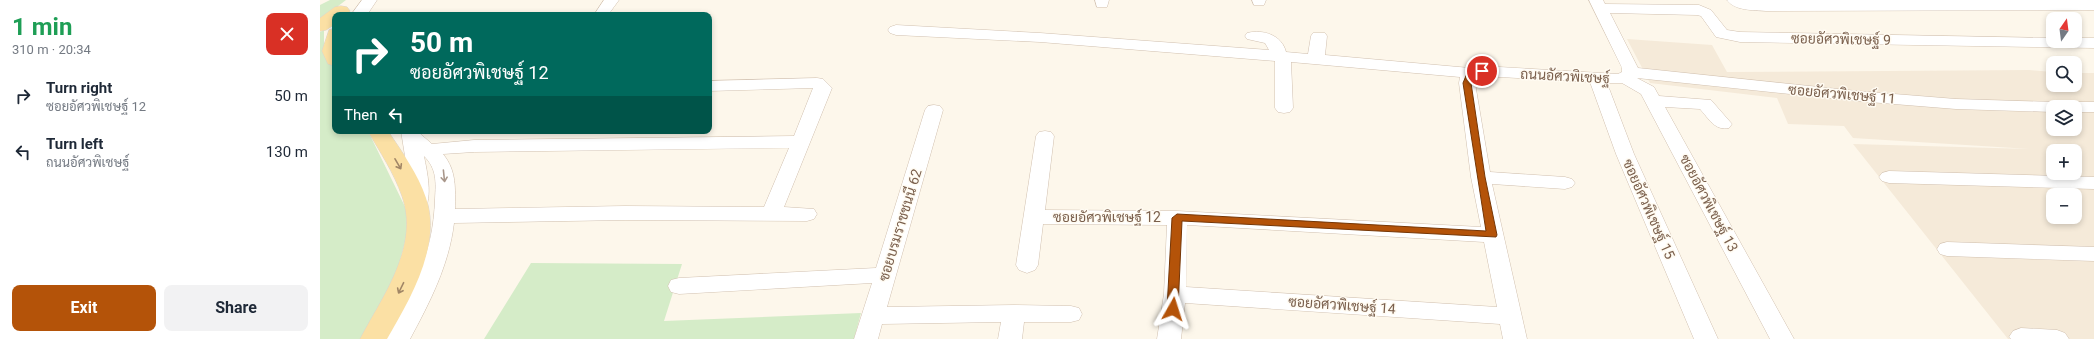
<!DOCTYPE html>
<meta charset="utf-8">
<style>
body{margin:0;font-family:Roboto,Sarabun,sans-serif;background:#f2f2f3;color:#1f2937;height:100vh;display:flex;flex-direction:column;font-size:15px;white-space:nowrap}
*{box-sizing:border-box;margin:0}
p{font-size:13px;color:#747a83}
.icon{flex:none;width:22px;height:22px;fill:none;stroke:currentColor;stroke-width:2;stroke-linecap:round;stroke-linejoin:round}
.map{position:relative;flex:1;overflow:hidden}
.panel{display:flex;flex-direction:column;background:#fff;width:320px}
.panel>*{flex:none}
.guide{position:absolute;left:12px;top:12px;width:380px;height:122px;border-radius:8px;box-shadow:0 2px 6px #0003;background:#00695c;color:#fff;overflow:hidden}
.needle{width:26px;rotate:14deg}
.tools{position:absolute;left:1726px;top:12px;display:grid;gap:8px}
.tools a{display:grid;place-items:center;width:36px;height:36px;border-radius:8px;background:#fff;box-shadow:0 2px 6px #0003;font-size:20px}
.pin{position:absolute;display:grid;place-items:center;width:34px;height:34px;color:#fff;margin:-17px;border:2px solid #fff;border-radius:50%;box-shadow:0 1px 4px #0007}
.me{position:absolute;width:44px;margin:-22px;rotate:6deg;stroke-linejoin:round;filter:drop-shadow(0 0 3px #0008)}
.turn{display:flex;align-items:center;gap:14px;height:84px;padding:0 12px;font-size:18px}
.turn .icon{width:52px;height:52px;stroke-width:2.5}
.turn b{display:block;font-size:28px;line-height:34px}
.then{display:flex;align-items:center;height:38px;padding:0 12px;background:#0003;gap:8px;font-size:15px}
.round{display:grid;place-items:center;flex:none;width:42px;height:42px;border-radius:8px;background:#f2f2f3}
.headline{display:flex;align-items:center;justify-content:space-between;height:68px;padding:0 12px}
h1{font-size:24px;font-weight:700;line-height:30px;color:#1e9e55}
.action{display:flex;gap:8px;margin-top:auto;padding:8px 12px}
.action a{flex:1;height:46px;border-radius:8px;background:#b45309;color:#fff;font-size:16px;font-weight:700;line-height:46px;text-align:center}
.action a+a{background:#f2f2f3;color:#1f2937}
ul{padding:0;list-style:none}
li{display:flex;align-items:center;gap:12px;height:56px;padding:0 12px}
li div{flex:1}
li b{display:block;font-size:15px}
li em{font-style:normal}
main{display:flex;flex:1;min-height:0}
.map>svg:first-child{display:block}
.residential{fill:#f5ead9;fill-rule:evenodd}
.green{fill:#d5ecc8}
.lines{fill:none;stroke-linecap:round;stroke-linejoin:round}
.minor-casing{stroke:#d1c0af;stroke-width:1}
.major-casing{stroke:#dcd5d0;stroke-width:1}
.minor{fill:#fff;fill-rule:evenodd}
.major{fill:#fbe0a4;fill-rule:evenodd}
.oneway{stroke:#a18666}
.oneway2{stroke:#a9978b}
.route{fill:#b45309;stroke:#753606}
.labels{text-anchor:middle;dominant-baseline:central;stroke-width:3;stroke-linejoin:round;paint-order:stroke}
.street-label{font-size:14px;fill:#7a5f4c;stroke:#fffbf2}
</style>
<main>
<section class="panel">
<div class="headline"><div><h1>1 min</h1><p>310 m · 20:34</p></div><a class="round" style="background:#d93025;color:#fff"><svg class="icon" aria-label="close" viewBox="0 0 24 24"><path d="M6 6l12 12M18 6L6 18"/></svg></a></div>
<ul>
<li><svg class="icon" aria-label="right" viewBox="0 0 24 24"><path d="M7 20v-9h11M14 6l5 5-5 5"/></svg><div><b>Turn right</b><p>ซอยอัศวพิเชษฐ์ 12</p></div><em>50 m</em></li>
<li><svg class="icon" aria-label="left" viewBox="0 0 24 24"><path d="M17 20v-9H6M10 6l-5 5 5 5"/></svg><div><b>Turn left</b><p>ถนนอัศวพิเชษฐ์</p></div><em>130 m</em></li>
</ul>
<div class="action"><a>Exit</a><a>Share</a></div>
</section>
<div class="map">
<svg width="1774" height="339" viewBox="0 0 1774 339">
<rect width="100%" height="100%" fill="#fdf7eb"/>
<path class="residential" d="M1307 39 1392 45 1407 72 1709 70 1733 72V85H1755V73H1774V339H1688L1533 144 1710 149 1533 138 1524 126 1468 124 1457 98 1330 83ZM1733 107H1755V129H1733ZM1733 151H1755V173H1733ZM1733 195H1755V217H1733Z"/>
<g class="green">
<path d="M10 0H26L0 20V5Z"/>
<path d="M4 30V45L15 66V131H48L91 219 69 302 43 339H0V32Z"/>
<path d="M211 263 362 264 344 321 541 313 534 339H164Z"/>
</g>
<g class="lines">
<g class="minor-casing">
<g id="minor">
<path d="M42 0H57L47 15H31Z"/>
<path d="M284 0H299L288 15H274Z"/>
<path d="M775 0H789L787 7H777Z"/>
<path d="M932 0H946L944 5H934Z"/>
<path d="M1269 0H1283L1285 4 1379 5 1391 10 1407 30 1420 32 1733 38V41H1755V38H1774V48L1420 42 1396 37 1381 16 1377 15 1290 13 1318 68 1537 91 1636 99 1734 102 1740 103 1743 107H1733V112L1636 109 1537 101 1317 78 1334 87 1339 96 1391 100 1412 124 1409 128C1395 131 1389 119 1380 109L1345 107 1474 339H1450L1321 94 1302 83H1287L1314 154 1398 339H1374L1296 154 1270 82 1162 76 1157 77 1155 83 1170 172 1245 177 1252 179 1255 183 1252 187 1245 189 1172 184 1207 339H1183L1180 324 865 303 861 339H837L844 294 847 225 723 224 718 265 715 270 707 273 699 270 696 265 716 136 719 132 725 131 731 132 734 136 725 210 857 211 1161 227 1151 177 1139 83 1140 77 971 62 973 108 970 112 964 113 958 112 955 108V61L720 42 576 35 570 33 568 30 570 27 576 25 720 33 949 50 945 43 927 39 925 36 927 33C943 29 962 35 966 52L988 54 991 36 993 33H1005L1007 36 1005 55 1150 68 1162 66 1298 74 1302 72V68ZM867 225 1164 242 1177 307 866 287Z"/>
<path d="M1407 0H1774V10L1446 11C1434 10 1414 11 1407 0Z"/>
<path d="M497 78 503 79 512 88 464 207 494 209 497 214 494 219 487 221 305 220 134 223C129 265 110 302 90 339H66C93 289 113 257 115 199 116 182 117 169 104 156 107 172 113 196 104 211L97 213 90 211 87 206 89 181 81 131H97L112 144 154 140 474 136 493 88 389 91V81ZM469 148 444 207 305 206 135 209C135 189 137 171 123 154L154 152Z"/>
<path d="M1755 102H1774V112H1755V107H1746L1749 103Z"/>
<path d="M614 105 620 106 623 110 567 307 694 305 751 306 759 308 762 314 759 320 751 322H704L702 339H678L681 322 562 324 558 339H534L552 283 359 294 351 292 348 286 351 280 359 278 556 268 605 110 608 106Z"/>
<path d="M1569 171 1774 177V189L1569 183 1562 181 1559 177 1562 173Z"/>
<path d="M1627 242 1774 247V261L1627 256 1620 254 1617 249 1620 244Z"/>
<path d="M1701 328 1737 330 1745 333 1749 339H1691L1689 337 1693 331Z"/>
</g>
</g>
<g class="major-casing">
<g id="major">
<path d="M21 6 27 7 30 11 27 15H15V24L6 30 0 31V18L15 7Z"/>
<path d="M15 29V66L8 64 2 51 9 30Z"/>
<path d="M48 131H68C82 152 98 174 106 198 122 246 90 299 67 339H40C62 297 100 247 82 196 74 173 60 152 48 131Z"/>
</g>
</g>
<use href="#minor" class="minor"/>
<use href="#major" class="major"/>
</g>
<defs><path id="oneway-shaft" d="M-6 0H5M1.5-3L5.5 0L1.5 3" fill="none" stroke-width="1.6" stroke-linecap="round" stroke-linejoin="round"/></defs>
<g class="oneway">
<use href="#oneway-shaft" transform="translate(78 164) rotate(60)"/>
<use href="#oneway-shaft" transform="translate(81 288) rotate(116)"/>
</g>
<use class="oneway2" href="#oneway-shaft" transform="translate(124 176) rotate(84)"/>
<path class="route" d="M1162 68 1166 71 1165 72 1154 75 1151 83 1165 177 1177 235 1176 237 862 221 858 309 856 312H849L847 309 852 218 857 214 1166 231 1143 83 1148 71Z"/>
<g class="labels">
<g class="street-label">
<text transform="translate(1521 39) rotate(1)">ซอยอัศวพิเชษฐ์ 9</text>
<text transform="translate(1245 76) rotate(3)">ถนนอัศวพิเชษฐ์</text>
<text transform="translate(1522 94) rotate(5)">ซอยอัศวพิเชษฐ์ 11</text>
<text transform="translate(1389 203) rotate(62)">ซอยอัศวพิเชษฐ์ 13</text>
<text transform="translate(1329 209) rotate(66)">ซอยอัศวพิเชษฐ์ 15</text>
<text x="787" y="217">ซอยอัศวพิเชษฐ์ 12</text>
<text transform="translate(580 225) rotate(-73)">ซอยบรมราชชนนี 62</text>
<text transform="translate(1022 305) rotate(4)">ซอยอัศวพิเชษฐ์ 14</text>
</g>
</g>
</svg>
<div class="tools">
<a><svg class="needle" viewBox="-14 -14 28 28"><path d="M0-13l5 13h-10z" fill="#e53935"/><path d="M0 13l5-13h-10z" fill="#747a83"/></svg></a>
<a><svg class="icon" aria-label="search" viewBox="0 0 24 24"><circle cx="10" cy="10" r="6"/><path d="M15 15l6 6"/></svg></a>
<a><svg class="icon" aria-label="layers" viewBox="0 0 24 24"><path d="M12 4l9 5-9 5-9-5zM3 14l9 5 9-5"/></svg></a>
<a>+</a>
<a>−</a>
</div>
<div class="pin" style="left:1162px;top:71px;background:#d93025"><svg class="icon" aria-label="arrive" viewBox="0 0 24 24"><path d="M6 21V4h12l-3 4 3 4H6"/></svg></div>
<svg class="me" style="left:853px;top:309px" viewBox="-20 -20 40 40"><path d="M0-17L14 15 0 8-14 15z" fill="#b45309" stroke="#fff" stroke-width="4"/></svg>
<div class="guide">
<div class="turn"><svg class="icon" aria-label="right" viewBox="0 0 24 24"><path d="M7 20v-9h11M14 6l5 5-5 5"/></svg><div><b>50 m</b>ซอยอัศวพิเชษฐ์ 12</div></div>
<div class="then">Then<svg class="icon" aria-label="left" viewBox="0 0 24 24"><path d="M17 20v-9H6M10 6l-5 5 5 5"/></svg></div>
</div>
</div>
</main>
